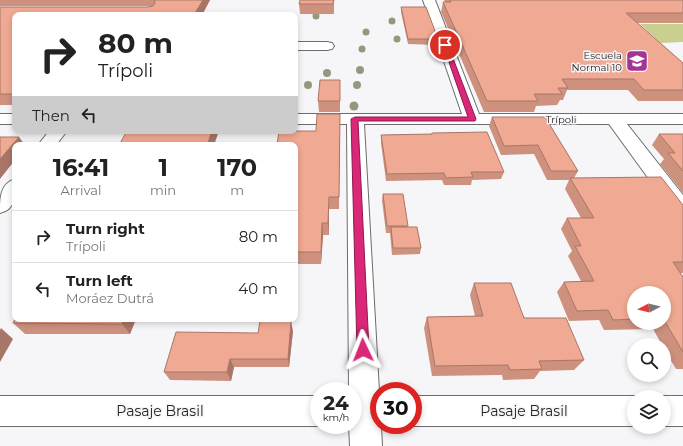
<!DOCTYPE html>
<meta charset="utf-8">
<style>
body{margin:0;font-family:Montserrat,sans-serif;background:#f6f6f6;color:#222;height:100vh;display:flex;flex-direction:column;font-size:15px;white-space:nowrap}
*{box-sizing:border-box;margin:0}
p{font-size:13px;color:#767676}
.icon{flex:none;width:22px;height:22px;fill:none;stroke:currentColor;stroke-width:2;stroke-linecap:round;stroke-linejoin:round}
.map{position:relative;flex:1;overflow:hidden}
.drawer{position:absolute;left:12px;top:142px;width:286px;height:180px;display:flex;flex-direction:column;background:#fff;border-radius:8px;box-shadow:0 2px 6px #0003}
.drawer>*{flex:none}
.guide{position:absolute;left:12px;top:12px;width:286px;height:122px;border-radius:8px;box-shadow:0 2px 6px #0003;background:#fff;color:#222;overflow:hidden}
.needle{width:26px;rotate:263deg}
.fabs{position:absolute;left:627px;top:286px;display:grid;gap:8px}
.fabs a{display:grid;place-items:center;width:44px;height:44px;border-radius:50%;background:#fff;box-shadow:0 2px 6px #0003;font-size:20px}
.speed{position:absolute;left:310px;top:382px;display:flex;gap:8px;font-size:20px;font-weight:700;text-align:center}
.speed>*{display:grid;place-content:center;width:52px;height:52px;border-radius:50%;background:#fff;box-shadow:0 2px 6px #0003;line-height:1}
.speed small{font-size:10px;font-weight:400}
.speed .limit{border:6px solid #d22;background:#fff;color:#111}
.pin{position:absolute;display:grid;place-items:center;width:34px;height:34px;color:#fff;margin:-17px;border:2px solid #fff;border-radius:50%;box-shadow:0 1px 4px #0007}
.me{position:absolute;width:44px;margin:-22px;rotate:358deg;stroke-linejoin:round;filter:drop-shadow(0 0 3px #0008)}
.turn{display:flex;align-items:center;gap:14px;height:84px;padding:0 20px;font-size:18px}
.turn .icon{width:52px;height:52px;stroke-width:2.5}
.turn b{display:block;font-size:28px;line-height:34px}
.then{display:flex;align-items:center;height:38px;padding:0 20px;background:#0003;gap:8px;font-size:15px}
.eta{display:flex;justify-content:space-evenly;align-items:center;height:68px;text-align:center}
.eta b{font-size:24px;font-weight:700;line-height:28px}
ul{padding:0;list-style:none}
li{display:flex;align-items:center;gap:12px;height:52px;padding:0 20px;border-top:1px solid #e0e0e0}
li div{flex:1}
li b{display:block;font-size:15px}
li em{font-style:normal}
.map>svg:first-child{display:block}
.green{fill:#c8cf8f}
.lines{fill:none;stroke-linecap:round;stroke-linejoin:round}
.minor-casing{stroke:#6c6c6e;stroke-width:2}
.minor{fill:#fff;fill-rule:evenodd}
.tree{fill:#96987e}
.wall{fill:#ce917e;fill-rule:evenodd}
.shaded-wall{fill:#a87666}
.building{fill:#f0a992;stroke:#a87666}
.route{fill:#db2777;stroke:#8e194d}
.labels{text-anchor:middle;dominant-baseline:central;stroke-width:3;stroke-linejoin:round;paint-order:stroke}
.far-poi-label{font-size:10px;fill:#252526;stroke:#f6f6f9;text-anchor:end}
.far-street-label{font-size:10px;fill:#252526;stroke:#f6f6f9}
.near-street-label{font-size:14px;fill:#252526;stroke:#f6f6f9}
</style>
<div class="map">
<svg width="683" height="446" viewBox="0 0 683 446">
<rect width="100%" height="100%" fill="#f6f6f9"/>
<path class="green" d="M640 24H683V42L661 43Z"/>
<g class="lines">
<g class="minor-casing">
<g id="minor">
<path d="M423 0H435L479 114H683V124H627L683 195V218L675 215 609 124H364L379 391V425H381L382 446H350L349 425H353V391H349L347 124H295V114H462Z"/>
<path d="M295 42H327L332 43 334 46 332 49 327 50H295Z"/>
<rect x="0" y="114" width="15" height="10"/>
<path d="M49 131H67L56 145H38Z"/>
<path d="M15 179C15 194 17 209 0 213 0 198 0 184 15 179Z"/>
<path d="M0 396H319V425H323L319 426H0Z"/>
<path d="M413 396H634L638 397H634V426H413L409 425H413Z"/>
<path d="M664 396H683V426H664V397H660Z"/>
</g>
</g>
<use href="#minor" class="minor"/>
</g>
<g class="tree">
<circle cx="316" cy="16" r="3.5"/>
<circle cx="392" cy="21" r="3.5"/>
<circle cx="366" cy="32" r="3.5"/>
<circle cx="397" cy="39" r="3.5"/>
<circle cx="362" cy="49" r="3.5"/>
<circle cx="360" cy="70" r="4"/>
<circle cx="327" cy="73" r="4"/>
<circle cx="308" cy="85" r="4"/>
<circle cx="357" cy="85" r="4"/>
<circle cx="354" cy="106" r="4.5"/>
</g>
<g class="wall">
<path d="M0 0H210L202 15H15V105H0V7H148L153 6H0Z"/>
<path d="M334 0V14H300L299 4Z"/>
<path d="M444 0H683V23H637L683 63V101H638L628 90H567L563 100H560L557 105 536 106 534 112H484L441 12 443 2H445Z"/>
<path d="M401 7 438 39 437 45 408 44 401 12Z"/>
<path d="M340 80V112H319L318 101Z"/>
<path d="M340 114 339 209H329V235H323L321 264H295V145L316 131Z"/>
<path d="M492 117H545L578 171 574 178 683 205V273H680L683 277V369H676L664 349V345H662L653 329 604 330 599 320 569 321 557 292 564 282 581 281 568 256 572 251 561 229 567 218H581L565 189 569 180H547L534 154 501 155 489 126ZM634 293H664V323H634Z"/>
<path d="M432 133 504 172 501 179 472 180 471 185H444L442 180 386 181 381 143V135L431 134Z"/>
<path d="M659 134H683V193L660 164 664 159 652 145Z"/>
<path d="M383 194 408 227 421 248 420 254 392 255 390 233H386L382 200Z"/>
<path d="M474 283 584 360 574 370 540 371 534 379 503 380 502 375 432 376 424 328 427 317 475 316 470 295Z"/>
<path d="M136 319 130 334H25L13 323Z"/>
<path d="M293 331 289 367H234L231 381 170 380 164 372 258 333Z"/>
</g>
<g class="shaded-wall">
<path d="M203 0H210L202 15H196L195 13Z"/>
<path d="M212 131H219L214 145H207Z"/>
<path d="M19 137 25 145H15V160L0 179V159Z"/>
<path d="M329 197V235L328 223Z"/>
<path d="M322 223 323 235 321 264V252Z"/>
<path d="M124 319H136L130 334 122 324Z"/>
<path d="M291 321 293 331 289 367 288 359Z"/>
<path d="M1 328 13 339 0 362V330Z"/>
<path d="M230 359 234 367 231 381 227 372Z"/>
</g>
<g class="building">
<path d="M154 0H203L195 13H190L189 15H15V94H0V7H148L153 6 155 3Z"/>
<path d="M300 0H334L333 4H299Z"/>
<path d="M450 0H683V13H626L683 63V90H644L634 79H562L568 88H558L562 94H534L538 101H487L443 2H451Z"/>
<path d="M401 7H426L438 39H408Z"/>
<path d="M320 80H340V101H318Z"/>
<path d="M317 114H340L339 197H329L328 223H322L321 252H295V145H277L279 131H316Z"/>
<path d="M492 117H545L578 171H551L538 145 504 146Z"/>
<path d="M127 131H212L207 145H119Z"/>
<path d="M487 132 504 172H471L473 177 446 178 444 173 387 174 381 135 432 134V133Z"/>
<path d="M659 134H683V171L668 153H675Z"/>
<path d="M0 137H19L0 159Z"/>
<path d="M661 177 683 205V262H673L683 277V352L664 320V293H634V319L613 320 608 310 577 311 564 282 594 281 575 246H581L567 218H594L570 178Z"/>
<path d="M383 194H403L408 226H387Z"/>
<path d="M391 227H417L421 248H393Z"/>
<path d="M474 283H511L524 318H566L584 360 539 361 542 369 510 370 508 365 435 366 427 317 483 316Z"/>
<path d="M15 319H124L122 324 13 323Z"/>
<path d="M260 321H291L288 359H230L227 372H164L176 332 258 333Z"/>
</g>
<path class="route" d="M445 43 448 45 476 119 475 121H358L369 350 367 354 363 355 359 354 357 350 351 119 355 117H468L443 45Z"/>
<defs>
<g id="school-square" transform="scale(1.15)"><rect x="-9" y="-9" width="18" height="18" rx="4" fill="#a43592" stroke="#f6f6f9"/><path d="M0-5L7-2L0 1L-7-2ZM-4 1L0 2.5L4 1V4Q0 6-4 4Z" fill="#fff"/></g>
</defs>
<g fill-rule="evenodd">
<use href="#school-square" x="637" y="61"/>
</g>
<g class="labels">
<g class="far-poi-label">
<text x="622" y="55">Escuela<tspan x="622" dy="12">Normal 10</tspan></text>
</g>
<g class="far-street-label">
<text x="561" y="119">Trípoli</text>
</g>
<g class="near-street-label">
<text x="160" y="411">Pasaje Brasil</text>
<text x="524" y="411">Pasaje Brasil</text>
</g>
</g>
</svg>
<div class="fabs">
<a><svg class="needle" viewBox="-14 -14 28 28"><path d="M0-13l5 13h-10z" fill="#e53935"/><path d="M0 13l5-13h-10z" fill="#767676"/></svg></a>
<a><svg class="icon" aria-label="search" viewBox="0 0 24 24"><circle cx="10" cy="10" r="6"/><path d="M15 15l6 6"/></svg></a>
<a><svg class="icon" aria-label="layers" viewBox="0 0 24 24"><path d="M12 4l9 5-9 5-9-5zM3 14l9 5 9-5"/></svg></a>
</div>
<div class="speed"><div>24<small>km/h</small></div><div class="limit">30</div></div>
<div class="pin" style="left:445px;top:45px;background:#d93025"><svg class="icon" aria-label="arrive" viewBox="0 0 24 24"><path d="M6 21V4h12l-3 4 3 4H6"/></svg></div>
<svg class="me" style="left:363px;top:350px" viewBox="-20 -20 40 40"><path d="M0-17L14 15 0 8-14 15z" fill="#db2777" stroke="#fff" stroke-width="4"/></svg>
<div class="guide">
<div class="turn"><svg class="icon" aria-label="right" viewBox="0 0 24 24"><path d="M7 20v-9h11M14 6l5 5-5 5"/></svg><div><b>80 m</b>Trípoli</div></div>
<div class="then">Then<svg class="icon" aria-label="left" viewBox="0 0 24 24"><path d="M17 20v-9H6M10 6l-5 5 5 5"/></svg></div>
</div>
<section class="drawer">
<div class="eta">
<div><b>16:41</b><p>Arrival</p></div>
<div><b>1</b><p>min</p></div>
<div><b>170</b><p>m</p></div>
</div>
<ul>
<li><svg class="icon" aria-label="right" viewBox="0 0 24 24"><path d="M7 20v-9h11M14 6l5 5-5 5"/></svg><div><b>Turn right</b><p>Trípoli</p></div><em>80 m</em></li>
<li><svg class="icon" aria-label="left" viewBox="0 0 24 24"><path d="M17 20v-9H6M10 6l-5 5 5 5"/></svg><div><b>Turn left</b><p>Moráez Dutrá</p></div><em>40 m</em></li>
</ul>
</section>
</div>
